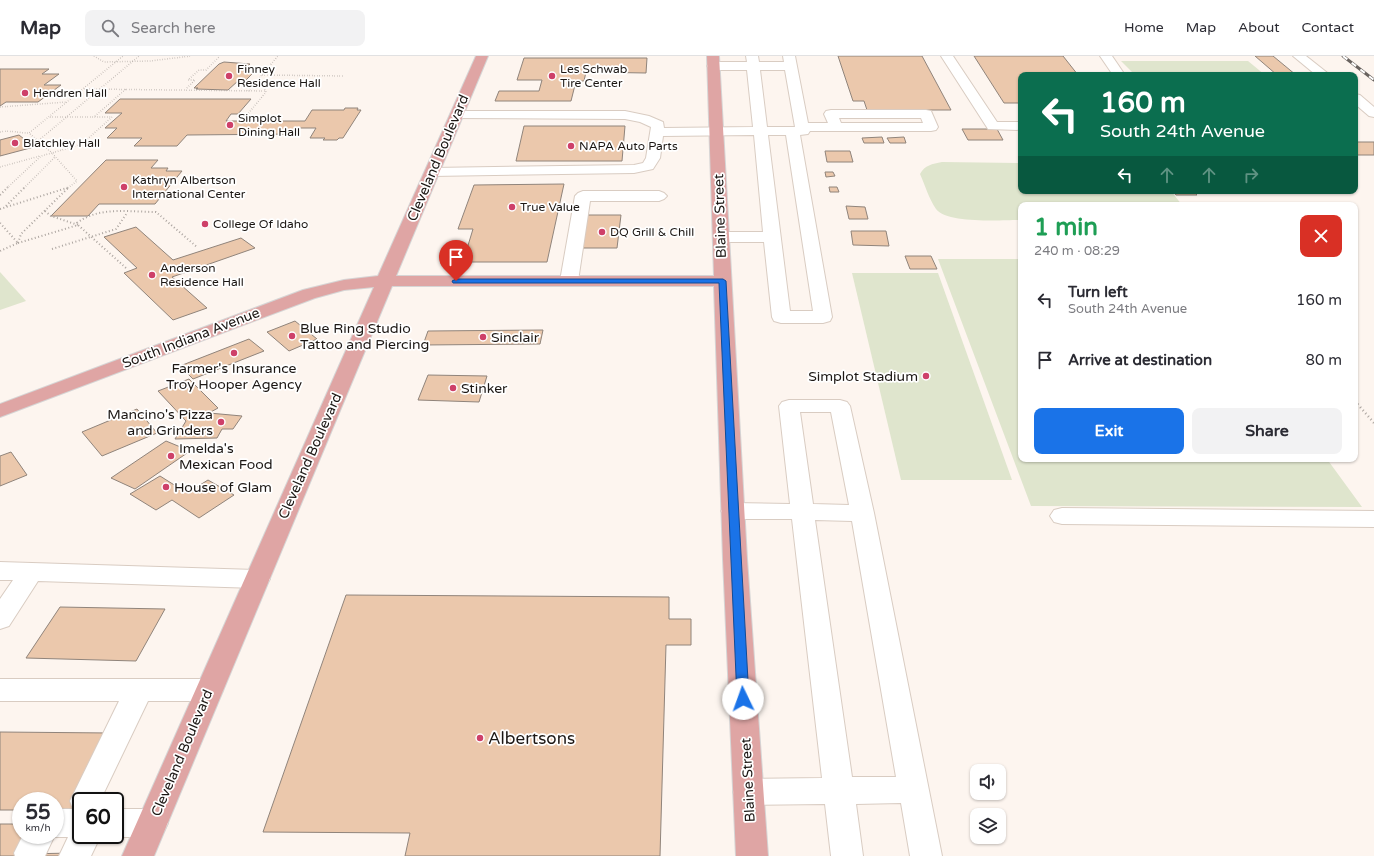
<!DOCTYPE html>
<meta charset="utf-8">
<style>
body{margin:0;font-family:"Varela Round",sans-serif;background:#f2f2f3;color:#2b2b33;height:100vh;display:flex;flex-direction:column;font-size:15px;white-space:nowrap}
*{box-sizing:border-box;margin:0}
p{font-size:13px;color:#7c7c81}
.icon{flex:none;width:22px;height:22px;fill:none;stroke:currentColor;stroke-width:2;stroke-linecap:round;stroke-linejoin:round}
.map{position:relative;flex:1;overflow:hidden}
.panel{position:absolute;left:1018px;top:146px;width:340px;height:260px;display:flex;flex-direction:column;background:#fff;border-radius:8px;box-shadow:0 1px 3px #0004}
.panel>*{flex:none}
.hud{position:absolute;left:1018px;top:16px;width:340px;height:122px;border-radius:8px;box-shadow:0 1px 3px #0004;background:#0b6e4f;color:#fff;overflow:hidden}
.tools{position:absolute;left:970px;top:708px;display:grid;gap:8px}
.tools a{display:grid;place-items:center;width:36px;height:36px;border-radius:8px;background:#fff;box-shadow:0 1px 3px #0004;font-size:20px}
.speed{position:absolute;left:12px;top:736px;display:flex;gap:8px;font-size:20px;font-weight:700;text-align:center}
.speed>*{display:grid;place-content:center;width:52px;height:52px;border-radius:50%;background:#fff;box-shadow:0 1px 3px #0004;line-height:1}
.speed small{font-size:10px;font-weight:400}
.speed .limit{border:2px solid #111;border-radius:6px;background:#fff;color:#111}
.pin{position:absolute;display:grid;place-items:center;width:34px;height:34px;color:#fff;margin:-41px -17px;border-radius:50% 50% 50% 0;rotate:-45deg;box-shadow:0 0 4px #0007}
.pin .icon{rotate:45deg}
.me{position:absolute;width:44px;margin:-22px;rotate:357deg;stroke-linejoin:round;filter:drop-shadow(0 0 3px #0008)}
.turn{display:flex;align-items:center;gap:14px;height:84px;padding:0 16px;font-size:18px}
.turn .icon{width:52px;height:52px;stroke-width:2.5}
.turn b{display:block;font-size:28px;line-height:34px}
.lanes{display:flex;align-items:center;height:38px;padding:0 16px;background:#0003;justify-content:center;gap:20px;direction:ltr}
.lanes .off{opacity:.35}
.round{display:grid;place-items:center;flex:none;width:42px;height:42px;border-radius:8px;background:#f2f2f3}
.overview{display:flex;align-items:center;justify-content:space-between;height:68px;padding:0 16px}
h1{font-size:24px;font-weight:800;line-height:30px;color:#1e9e55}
.cta{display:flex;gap:8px;margin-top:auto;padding:8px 16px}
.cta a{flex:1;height:46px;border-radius:8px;background:#1a73e8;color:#fff;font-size:16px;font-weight:800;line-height:46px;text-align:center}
.cta a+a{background:#f2f2f3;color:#2b2b33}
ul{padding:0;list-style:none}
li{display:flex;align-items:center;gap:12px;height:60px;padding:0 16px}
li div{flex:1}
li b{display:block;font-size:15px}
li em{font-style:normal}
header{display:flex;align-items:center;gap:24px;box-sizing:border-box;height:56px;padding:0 20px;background:#fff;border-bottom:1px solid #e1e1e2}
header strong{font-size:19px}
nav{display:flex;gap:22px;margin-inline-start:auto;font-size:14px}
.search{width:280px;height:36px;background:#f2f2f3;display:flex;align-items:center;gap:10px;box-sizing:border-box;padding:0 14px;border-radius:8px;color:#7c7c81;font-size:15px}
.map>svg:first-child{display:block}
.green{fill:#dfe5cd}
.building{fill:#ebc8ac;stroke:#90847b}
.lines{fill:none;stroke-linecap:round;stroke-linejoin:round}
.minor-casing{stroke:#d9ccc2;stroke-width:2}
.major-casing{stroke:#d6d5d5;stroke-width:2}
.path-far2{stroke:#aca5a0;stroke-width:1.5;stroke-dasharray:0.5 2;stroke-linecap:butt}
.path-far1{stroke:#aca5a0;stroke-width:2;stroke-dasharray:1 2.5;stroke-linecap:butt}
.path{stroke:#aca5a0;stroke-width:2.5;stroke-dasharray:1 3;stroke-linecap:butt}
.minor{fill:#fff;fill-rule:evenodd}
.major{fill:#dfa5a4;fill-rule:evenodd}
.rail-casing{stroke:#69635f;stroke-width:3}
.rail{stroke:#fff;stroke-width:2;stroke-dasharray:5.5;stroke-linecap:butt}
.route{fill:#1a73e8;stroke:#114b97}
.poi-dot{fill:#ce4069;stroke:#fff;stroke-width:1.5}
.labels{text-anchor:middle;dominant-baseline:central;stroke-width:3.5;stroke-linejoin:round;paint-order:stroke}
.far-poi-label{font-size:12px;fill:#1c1714;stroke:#fff;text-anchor:start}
.street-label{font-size:14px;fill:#1c1714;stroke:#fff}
.poi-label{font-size:14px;fill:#1c1714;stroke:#fff;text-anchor:start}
.near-poi-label{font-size:17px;fill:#1c1714;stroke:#fff;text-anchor:start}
</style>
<header>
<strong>Map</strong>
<div class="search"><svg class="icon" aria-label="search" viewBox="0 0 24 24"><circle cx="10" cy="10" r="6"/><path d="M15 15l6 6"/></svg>Search here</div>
<nav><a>Home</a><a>Map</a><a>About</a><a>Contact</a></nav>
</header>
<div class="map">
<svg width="1374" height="800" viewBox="0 0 1374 800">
<rect width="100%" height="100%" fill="#fdf5ef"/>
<g class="green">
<path d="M1121 5H1248L1265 19H1135Z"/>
<path d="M942 106 1021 107V135H1171L1182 149H1021V164C1003 164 947 168 936 153 929 143 925 129 920 118 925 109 932 108 942 106Z"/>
<path d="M938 203H1021V403H1327L1362 451 1031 450Z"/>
<path d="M0 216 26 245 0 254Z"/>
<path d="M852 217H938L1012 424H901Z"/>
</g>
<g class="building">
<path d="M838 0H922L951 54H867L864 45H853Z"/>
<path d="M974 0H1063L1078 19H1021V47H1004Z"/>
<path d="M1255 0H1273L1296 19H1277Z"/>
<path d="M524 2H647L646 17 586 16 584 25H576L571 45H495L499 35H539L542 24H517Z"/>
<path d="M224 6 250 8 243 15 254 16 246 24H239L228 34 196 33 198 32H194L219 8Z"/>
<path d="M0 13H49L42 18H59L44 29H61L38 46H6L0 50Z"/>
<path d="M120 43H251L238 58H231L226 65H305L312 54H344L345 52H358L357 54H361L343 82H339L337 84H323L325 82H310L316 72H300L296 78 187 79 177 90H134L142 82H107L117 72H105L122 57H105Z"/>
<path d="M524 70H625L622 105H516Z"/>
<path d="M962 73H997L1003 84H968Z"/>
<path d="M19 79 34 91 0 100V84Z"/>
<path d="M882 81 884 87H864L862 82Z"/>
<path d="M904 81 906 87H890L887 82Z"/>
<rect x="1355" y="86" width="19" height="13"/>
<path d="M825 95H850L853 106H827Z"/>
<path d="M106 104H158L151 112H168L166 115H182L155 148H99L88 160H51Z"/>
<path d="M825 116H833L835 120 826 121Z"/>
<path d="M564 128 547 206H463L473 173H458L474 129Z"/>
<path d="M829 131H837L839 136H830Z"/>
<path d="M1173 135H1193L1197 139H1176Z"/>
<path d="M846 150 865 151 868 163H849Z"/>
<path d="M587 159H621L617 192H581Z"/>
<path d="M136 171 173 204 241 182 255 192 172 221 207 252 173 264 124 217 137 212 104 181Z"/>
<path d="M851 175H886L889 190 853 189Z"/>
<path d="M905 200H931L937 213H910Z"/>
<path d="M295 265 317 283 289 295 267 276Z"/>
<path d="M543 274 540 288 423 289 428 275Z"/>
<path d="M249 283 264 295 193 323 180 310Z"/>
<path d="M428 319 487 320 479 346 418 344Z"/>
<path d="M189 323 218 352 209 357 242 360 233 373H222L217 382 175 383 186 365 158 335Z"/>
<path d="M137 353 157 377 102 400 82 376Z"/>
<path d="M166 385 190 395 135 433 111 422Z"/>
<path d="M11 396 27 419 0 430V400Z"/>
<path d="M160 420 187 437 208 424 234 439 199 462 172 444 156 454 130 438Z"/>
<path d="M346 539 669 541V563H691V589H666L660 800H405L410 777 263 776Z"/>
<path d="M60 551 165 553 136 605 26 602Z"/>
<path d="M0 676 111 677 71 755 55 754V745H21V754H0Z"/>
<path d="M0 768H21V779H29L20 800H0Z"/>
<path d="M74 797 73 800H20L21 798Z"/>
</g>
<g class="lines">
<g class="minor-casing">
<g id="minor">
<path d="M746 0H758L759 6H784L783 0H795L808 67H828L824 58 826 55 831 54H926L931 55 938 71 936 74 931 75H810L808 78 800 79 832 261 830 265 823 267H781L774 265 772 261 764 186H721L715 184 713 181 715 178 721 176H763L754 79 663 80 660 102 653 113 634 117 432 120 427 119 425 116 427 113 432 112 634 109 643 107 646 102 651 71 640 66 625 63 452 62 450 59 452 56 457 55H625L649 60 663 66 664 72 753 71 747 14H713L709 13 707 10 709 7 713 6H747ZM760 14H785L795 71H767ZM839 62H921L923 67H841ZM768 79H786L813 255H790Z"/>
<path d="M941 0H953L997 66H1021V74L988 73Z"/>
<path d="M1100 0H1112L1125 19H1113Z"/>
<path d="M1293 0H1306L1330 19H1316Z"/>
<path d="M1355 38 1360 39 1374 51V61L1369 60 1355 48Z"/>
<path d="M583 135H659L664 137 667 140 664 143 659 145H590L578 225 575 229 569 230 563 229 560 225 575 140 578 137Z"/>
<path d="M789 344H840L847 346 850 350 874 457 942 800H910L901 747 856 748 863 800H831L825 748 748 749 737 745 733 736 737 727 748 723 822 722 792 463H733L725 461 721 455 725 449 733 447 790 448 779 350 782 346ZM800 356H831L849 449 813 448ZM815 464 852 465 896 721H852Z"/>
<path d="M1062 452 1374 455V471L1062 468 1054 466 1050 460 1054 454Z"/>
<path d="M0 506 257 514 266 517 270 523 266 529 257 532 38 525 9 570 0 573V543L13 524H0Z"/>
<path d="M0 623H209L219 626 223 634 219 642 209 645H148L100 745H81V779H101L91 800H59L68 781H54L45 800H15L14 797 23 779H55V753H73L70 745 119 645H0Z"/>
<path d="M115 753H152L163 757 168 767 163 777 152 781H115L109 779H115Z"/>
</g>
</g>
<g class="major-casing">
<path id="major" d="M476 0H488L396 220H714L707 0H719L747 503 768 800H736L723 503 714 230H392L154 800H122L374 231 344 234 315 242 0 361V348L303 234 344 224 378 220Z"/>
</g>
<g class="path-far2">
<path d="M94 0 104 6 150 5 191 0"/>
<path d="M262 19 344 20"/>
<path d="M187 32 195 24H188L199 14H206L220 0"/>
<path d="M84 33 266 35"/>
<path d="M248 35 278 0"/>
<path d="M0 51 67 46"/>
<path d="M247 59 266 36 260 22"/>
<path d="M50 61H94"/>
<path d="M0 76C10 74 19 77 29 77"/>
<path d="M38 85 29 77 123 0"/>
<path d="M0 111 40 100"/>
<path d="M7 132 41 100 52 97 38 85 139 0"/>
<path d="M24 132 55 101"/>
<path d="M68 132 77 125 52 97 82 88 112 61H94L126 33"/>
</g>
<g class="path-far1">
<path d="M0 139 8 131"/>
<path d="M6 150 25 131"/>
<path d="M0 153 70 131"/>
<path d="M45 155 51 160 78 169 77 167C99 150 130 156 156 156L197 191"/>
<path d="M0 167 18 187 0 195"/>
<path d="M18 187 78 169 126 212"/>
<path d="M18 187 21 178 68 132"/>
<path d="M52 193 116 173 127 157"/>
</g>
<path class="path" d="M1355 345 1374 367"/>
<use href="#minor" class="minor"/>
<use href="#major" class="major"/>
<g class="rail-casing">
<path id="rail" d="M1343 0 1374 24"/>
</g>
<use href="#rail" class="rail"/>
</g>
<path class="route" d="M456 223H723L726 225 749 643 747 646 743 648 739 646 737 643 719 227H453L452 225Z"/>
<g class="poi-dot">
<circle cx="229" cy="20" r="4"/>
<circle cx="552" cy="20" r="4"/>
<circle cx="25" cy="37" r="4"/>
<circle cx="230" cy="69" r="4"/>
<circle cx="15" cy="87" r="4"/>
<circle cx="571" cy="90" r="4"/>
<circle cx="124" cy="131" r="4"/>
<circle cx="512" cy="151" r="4"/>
<circle cx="205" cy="168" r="4"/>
<circle cx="602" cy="176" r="4"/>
<circle cx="152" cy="219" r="4"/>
<circle cx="292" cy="280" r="4"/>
<circle cx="483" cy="281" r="4"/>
<circle cx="234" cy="297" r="4"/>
<circle cx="926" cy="320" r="4"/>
<circle cx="453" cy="332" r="4"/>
<circle cx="221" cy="366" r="4"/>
<circle cx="171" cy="400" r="4"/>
<circle cx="166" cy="431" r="4"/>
<circle cx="480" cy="682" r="4"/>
</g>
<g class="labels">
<g class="far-poi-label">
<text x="237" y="13">Finney<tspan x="237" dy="14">Residence Hall</tspan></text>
<text x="560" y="13">Les Schwab<tspan x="560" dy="14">Tire Center</tspan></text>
<text x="33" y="37">Hendren Hall</text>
<text x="238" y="62">Simplot<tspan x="238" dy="14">Dining Hall</tspan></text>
<text x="23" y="87">Blatchley Hall</text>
<text x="579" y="90">NAPA Auto Parts</text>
<text x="132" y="124">Kathryn Albertson<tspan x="132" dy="14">International Center</tspan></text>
<text x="520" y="151">True Value</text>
<text x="213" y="168">College Of Idaho</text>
<text x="610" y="176">DQ Grill &amp; Chill</text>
<text x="160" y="212">Anderson<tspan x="160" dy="14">Residence Hall</tspan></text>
</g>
<g class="street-label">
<text transform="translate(438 102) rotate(-67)">Cleveland Boulevard</text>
<text transform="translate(720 160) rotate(-92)">Blaine Street</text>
<text transform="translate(191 282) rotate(-21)">South Indiana Avenue</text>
<text transform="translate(310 400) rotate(-66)">Cleveland Boulevard</text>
<text transform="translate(182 697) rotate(-67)">Cleveland Boulevard</text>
<text transform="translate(748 724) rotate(-93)">Blaine Street</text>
</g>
<g class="poi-label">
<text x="300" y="272">Blue Ring Studio<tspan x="300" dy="16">Tattoo and Piercing</tspan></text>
<text x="491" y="281">Sinclair</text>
<text x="234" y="312" text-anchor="middle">Farmer's Insurance<tspan x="234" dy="16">Troy Hooper Agency</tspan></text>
<text x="918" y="320" text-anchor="end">Simplot Stadium</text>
<text x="461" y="332">Stinker</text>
<text x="213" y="358" text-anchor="end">Mancino's Pizza<tspan x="213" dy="16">and Grinders</tspan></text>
<text x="179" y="392">Imelda's<tspan x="179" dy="16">Mexican Food</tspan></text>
<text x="174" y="431">House of Glam</text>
</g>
<g class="near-poi-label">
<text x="488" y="682">Albertsons</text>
</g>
</g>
</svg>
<div class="tools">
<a><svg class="icon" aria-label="sound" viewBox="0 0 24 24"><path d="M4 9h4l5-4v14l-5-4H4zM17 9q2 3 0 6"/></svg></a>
<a><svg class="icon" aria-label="layers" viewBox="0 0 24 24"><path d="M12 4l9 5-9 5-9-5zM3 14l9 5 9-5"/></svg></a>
</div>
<div class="speed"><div>55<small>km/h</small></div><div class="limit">60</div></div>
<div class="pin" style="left:456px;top:225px;background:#d93025"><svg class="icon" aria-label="arrive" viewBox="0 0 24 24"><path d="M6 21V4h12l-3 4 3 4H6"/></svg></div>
<svg class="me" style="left:743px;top:643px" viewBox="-20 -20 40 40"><circle r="19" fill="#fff"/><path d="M0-13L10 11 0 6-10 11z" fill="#1a73e8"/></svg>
<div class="hud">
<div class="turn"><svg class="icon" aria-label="left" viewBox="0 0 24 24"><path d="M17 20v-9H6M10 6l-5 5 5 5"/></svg><div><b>160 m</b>South 24th Avenue</div></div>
<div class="lanes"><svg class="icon" aria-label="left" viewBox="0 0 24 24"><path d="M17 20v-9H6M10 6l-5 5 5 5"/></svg><svg class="icon off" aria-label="ahead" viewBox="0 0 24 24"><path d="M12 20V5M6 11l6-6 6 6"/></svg><svg class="icon off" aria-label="ahead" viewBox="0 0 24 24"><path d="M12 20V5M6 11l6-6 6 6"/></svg><svg class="icon off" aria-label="right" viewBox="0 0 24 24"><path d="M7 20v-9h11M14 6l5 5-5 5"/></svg></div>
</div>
<section class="panel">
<div class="overview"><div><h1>1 min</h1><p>240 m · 08:29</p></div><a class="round" style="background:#d93025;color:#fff"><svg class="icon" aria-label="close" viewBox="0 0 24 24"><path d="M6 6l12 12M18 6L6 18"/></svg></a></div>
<ul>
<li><svg class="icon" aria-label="left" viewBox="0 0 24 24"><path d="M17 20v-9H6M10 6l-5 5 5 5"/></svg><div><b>Turn left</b><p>South 24th Avenue</p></div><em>160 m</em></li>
<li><svg class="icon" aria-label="arrive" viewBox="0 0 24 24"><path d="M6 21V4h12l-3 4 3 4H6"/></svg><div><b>Arrive at destination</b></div><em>80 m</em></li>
</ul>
<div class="cta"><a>Exit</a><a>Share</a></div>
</section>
</div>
